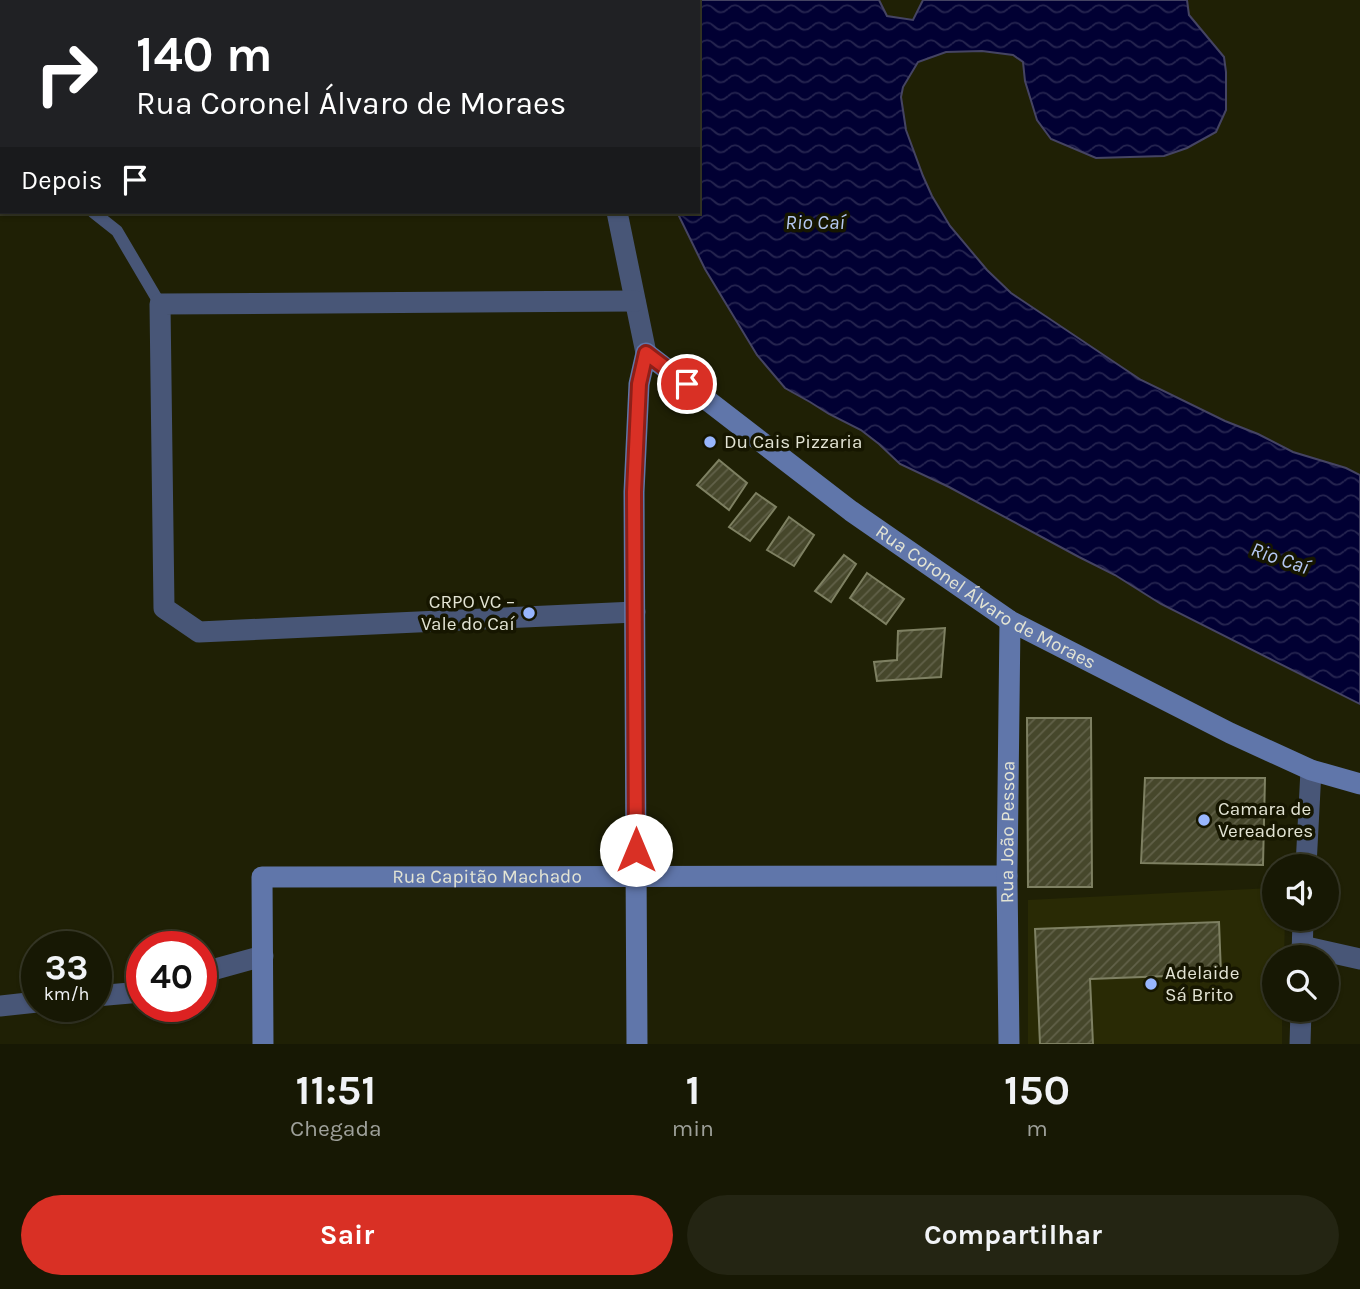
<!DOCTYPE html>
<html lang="pt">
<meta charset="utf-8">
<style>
body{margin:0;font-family:Karla,sans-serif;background:#242513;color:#f1f3f6;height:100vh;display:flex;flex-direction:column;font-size:26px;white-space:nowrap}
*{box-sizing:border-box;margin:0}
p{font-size:23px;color:#9ea09a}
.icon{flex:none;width:38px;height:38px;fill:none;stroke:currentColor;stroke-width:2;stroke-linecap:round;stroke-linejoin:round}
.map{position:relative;height:1044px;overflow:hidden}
.details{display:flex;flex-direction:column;background:#171804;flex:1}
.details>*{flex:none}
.banner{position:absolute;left:0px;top:0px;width:700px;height:214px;box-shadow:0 2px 5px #0004,0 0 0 2px #363726;background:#202124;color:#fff;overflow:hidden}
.fabs{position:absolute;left:1262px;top:854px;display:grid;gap:14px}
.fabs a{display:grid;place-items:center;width:77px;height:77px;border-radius:50%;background:#171804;box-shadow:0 2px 5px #0004,0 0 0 2px #363726;font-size:35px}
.speed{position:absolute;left:21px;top:931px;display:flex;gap:14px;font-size:35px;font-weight:700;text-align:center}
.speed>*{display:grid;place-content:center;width:91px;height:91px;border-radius:50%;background:#171804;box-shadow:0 2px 5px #0004,0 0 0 2px #363726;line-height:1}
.speed small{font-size:18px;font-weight:400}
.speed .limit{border:10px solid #d22;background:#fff;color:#111}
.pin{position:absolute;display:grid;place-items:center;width:60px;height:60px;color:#fff;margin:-30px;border:4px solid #fff;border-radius:50%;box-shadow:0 2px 7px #0007}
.me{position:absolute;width:77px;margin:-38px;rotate:0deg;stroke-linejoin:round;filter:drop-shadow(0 0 5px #0008)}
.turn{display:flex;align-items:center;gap:24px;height:147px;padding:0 21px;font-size:32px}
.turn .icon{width:91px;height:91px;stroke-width:2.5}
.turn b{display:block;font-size:49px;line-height:60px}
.then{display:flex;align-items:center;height:66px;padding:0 21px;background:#0003;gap:14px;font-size:26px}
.eta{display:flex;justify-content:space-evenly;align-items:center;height:119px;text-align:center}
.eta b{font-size:42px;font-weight:700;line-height:49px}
.primary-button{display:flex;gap:14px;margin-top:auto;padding:14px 21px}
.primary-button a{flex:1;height:80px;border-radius:42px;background:#d93025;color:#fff;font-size:28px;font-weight:700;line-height:80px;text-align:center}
.primary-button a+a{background:#242513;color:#f1f3f6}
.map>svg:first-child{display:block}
.built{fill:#292a05}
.water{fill:url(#water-waves);stroke:#454463;stroke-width:2}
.building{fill:url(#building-hatch);stroke:#7e8062;stroke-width:2}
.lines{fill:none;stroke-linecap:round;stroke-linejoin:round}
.lane{stroke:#485677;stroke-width:12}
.street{stroke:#485677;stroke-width:21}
.secondary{stroke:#6076aa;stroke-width:21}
.route-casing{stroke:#8d1f18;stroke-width:18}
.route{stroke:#d93025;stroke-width:12}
.poi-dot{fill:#98b6fd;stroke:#161600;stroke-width:2.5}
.labels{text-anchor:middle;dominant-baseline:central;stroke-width:7;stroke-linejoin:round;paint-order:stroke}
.poi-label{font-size:19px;fill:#e3e4d4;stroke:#161600;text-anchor:start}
.street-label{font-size:19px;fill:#e3e4d4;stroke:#161600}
.water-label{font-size:21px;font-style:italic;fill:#b5c8f2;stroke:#161600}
</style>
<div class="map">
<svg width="1360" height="1044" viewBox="0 0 1360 1044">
<defs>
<pattern id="water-waves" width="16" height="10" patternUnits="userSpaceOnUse" patternTransform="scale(1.75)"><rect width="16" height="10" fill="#010033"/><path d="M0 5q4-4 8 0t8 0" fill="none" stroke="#262550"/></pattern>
<pattern id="building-hatch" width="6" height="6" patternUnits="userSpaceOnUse" patternTransform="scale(1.75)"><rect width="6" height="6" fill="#46472b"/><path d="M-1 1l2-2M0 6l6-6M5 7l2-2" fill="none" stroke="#616149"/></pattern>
</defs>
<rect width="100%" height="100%" fill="#1f2005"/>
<path class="built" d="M1274 888V919H1285L1284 957H1274V1010H1282V1044H1028V900Z"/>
<path class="water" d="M647 0H879L887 16 913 20 923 0H1187L1189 15 1224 57 1226 72V110L1216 132 1187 148 1164 156 1096 158 1051 139 1037 120 1025 81 1023 62 1013 55 982 51 946 52 918 62 903 87 901 97 906 130 923 176 932 196 950 226 987 270 1011 293 1141 380 1225 421 1258 434 1293 452 1346 468 1360 475V704L1161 604 1115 575 1079 557 949 487 900 464 879 444 861 430 829 414 810 402 785 388 757 355 705 269 677 212H698V2H647Z"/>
<g class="building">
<path d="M719 460 747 483 729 510 697 485Z"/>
<path d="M756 493 776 507 750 541 729 527Z"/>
<path d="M789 517 814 535 794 566 767 550Z"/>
<path d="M844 555 856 564 831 602 815 591Z"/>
<path d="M867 573 904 599 886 624 850 598Z"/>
<path d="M945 628 941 677 877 681 874 662 897 660 898 631Z"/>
<path d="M1027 718H1091L1092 887H1028Z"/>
<path d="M1145 778H1265L1263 865 1141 863Z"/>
<path d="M1219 922 1221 974 1090 979 1093 1044H1040L1035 929Z"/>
</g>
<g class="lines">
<g class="lane">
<path d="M0 200H2"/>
<path d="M93 212 117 231 160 304"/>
</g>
<g class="street">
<path d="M584 0 585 2"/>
<path d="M617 212 646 353"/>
<path d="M635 612 199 632 164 608 160 304 635 301"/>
<path d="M1306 866 1311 770"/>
<path d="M1302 946 1360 959"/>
<path d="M1302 957 1303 919"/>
<path d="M201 973 263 956"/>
<path d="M96 996 130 993 142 989"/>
<path d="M0 1006 37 1002"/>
<path d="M1300 1044 1301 1010"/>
</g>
<g class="secondary">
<path id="s1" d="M263 1044 262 877 1007 876"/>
<path id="s2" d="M637 1044 634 492 639 384 646 353 851 511 1010 621 1230 733 1311 770 1360 784"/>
<path id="s3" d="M1009 1044 1007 876 1010 621"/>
</g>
</g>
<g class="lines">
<g class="route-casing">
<path id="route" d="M636 850 634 492 639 384 646 353 687 384"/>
</g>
<use href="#route" class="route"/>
</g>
<g class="poi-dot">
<circle cx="710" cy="442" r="7"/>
<circle cx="529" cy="613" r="7"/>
<circle cx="1204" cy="820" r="7"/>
<circle cx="1151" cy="984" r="7"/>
</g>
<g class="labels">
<g class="poi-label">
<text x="724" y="442">Du Cais Pizzaria</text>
<text x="515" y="602" text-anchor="end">CRPO VC –<tspan x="515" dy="22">Vale do Caí</tspan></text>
<text x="1218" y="809">Camara de<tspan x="1218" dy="22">Vereadores</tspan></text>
<text x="1165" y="973">Adelaide<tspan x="1165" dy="22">Sá Brito</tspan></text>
</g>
<g class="street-label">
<text stroke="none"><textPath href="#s2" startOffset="1111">Rua Coronel Álvaro de Moraes</textPath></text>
<text stroke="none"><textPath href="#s3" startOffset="212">Rua João Pessoa</textPath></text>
<text stroke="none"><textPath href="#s1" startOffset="392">Rua Capitão Machado</textPath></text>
</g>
<g class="water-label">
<text x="815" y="222">Rio Caí</text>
<text transform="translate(1280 558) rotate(19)">Rio Caí</text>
</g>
</g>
</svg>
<div class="fabs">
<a><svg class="icon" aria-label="sound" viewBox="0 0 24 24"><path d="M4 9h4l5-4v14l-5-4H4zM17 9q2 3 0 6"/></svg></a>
<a><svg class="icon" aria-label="search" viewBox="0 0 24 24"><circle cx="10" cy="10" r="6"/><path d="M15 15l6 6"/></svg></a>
</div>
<div class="speed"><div>33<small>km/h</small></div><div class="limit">40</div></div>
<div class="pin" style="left:687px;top:384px;background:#d93025"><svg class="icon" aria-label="arrive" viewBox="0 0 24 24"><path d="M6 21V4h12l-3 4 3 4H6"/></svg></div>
<svg class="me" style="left:636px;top:850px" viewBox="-20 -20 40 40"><circle r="19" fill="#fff"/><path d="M0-13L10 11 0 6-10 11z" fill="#d93025"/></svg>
<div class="banner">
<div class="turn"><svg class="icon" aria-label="right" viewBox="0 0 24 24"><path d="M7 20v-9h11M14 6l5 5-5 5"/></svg><div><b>140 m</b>Rua Coronel Álvaro de Moraes</div></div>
<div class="then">Depois<svg class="icon" aria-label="arrive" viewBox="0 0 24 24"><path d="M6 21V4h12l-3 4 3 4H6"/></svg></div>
</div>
</div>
<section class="details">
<div class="eta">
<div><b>11:51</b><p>Chegada</p></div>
<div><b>1</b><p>min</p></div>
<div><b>150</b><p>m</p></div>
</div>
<div class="primary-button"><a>Sair</a><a>Compartilhar</a></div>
</section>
